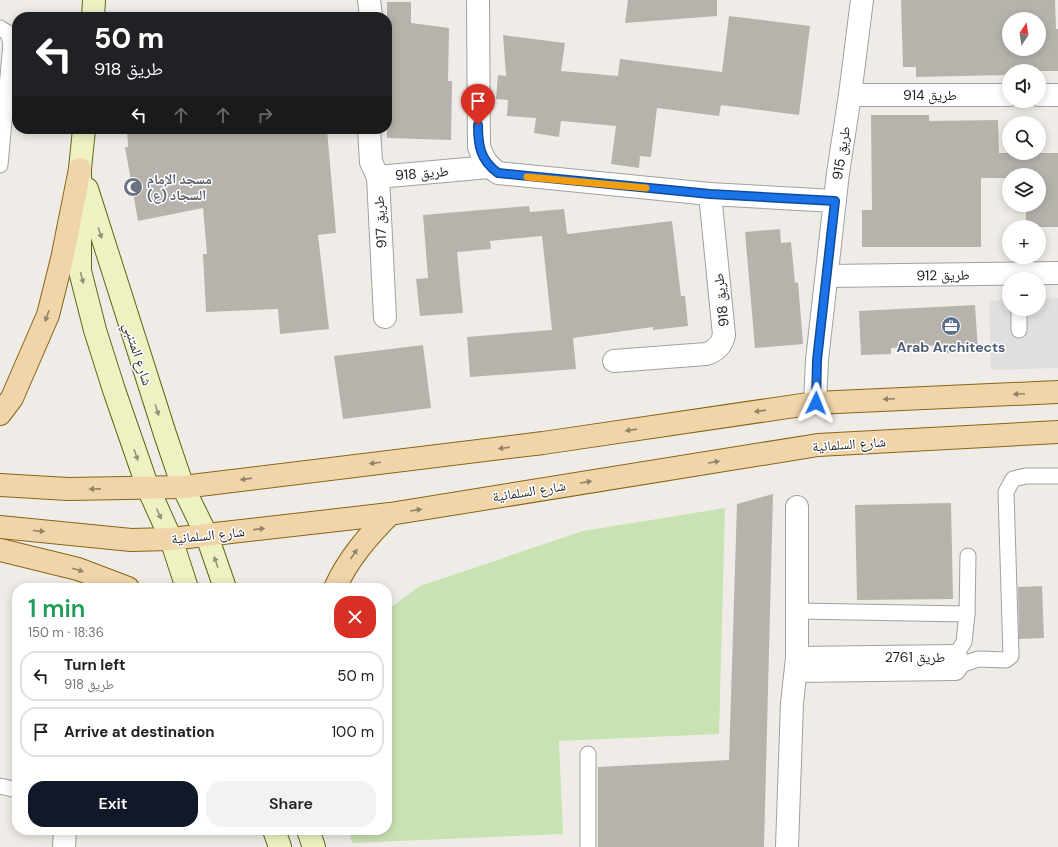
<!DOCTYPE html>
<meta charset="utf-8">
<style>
body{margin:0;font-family:"DM Sans","Noto Naskh Arabic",sans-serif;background:#f2f2f2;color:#222;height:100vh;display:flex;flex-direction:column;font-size:15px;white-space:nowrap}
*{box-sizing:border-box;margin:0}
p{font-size:13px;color:#767676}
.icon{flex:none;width:22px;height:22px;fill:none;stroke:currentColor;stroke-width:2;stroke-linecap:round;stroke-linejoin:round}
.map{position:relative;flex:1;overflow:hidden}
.drawer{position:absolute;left:12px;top:583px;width:380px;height:252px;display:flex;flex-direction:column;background:#fff;border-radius:16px;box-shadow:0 2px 10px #0003}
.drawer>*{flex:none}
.banner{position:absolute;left:12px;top:12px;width:380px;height:122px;border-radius:16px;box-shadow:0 2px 10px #0003;background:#202124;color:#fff;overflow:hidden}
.needle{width:26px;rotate:12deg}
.controls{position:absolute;left:1002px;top:12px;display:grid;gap:8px}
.controls a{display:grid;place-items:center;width:44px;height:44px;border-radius:50%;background:#fff;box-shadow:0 2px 10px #0003;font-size:20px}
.pin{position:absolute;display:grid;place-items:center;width:34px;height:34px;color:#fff;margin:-41px -17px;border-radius:50% 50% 50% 0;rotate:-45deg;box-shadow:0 0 4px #0007}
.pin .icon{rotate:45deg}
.me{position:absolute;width:44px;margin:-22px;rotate:2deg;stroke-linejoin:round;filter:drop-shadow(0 0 3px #0008)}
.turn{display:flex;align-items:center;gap:14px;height:84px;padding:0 16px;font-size:18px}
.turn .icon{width:52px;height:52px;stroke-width:2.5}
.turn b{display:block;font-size:28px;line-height:34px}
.lanes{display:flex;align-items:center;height:38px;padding:0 16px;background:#0003;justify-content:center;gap:20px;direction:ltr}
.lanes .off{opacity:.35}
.round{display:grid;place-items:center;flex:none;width:42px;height:42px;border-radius:16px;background:#f2f2f2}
.head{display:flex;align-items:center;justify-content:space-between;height:68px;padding:0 16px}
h1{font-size:24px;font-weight:600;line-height:30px;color:#1e9e55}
.cta{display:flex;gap:8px;margin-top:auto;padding:8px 16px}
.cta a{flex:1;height:46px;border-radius:16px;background:#111827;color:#fff;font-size:16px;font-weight:600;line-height:46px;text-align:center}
.cta a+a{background:#f2f2f2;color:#222}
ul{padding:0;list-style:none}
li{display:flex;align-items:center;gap:12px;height:50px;margin:0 8px 6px;padding:0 8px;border:2px solid #e0e0e0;border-radius:16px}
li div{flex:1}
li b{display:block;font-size:15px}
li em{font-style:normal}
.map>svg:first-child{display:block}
.grass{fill:#c9e2b3}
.parking{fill:#dfdfdf}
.building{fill:#b8b2ad;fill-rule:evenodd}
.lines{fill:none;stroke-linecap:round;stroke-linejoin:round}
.lane-casing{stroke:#a0a0a0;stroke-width:17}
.street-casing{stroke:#a0a0a0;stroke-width:24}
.secondary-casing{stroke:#5d6a13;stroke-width:24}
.primary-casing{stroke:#886513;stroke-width:24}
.lane{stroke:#fff;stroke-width:15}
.street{stroke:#fff;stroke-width:22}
.secondary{stroke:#eef2c2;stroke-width:22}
.primary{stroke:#f0d5aa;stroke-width:22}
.oneway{fill:#919379}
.oneway2{fill:#92836b}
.route-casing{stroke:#114b97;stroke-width:10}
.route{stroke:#1a73e8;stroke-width:7}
.slow{stroke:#f59e0b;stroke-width:7}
.labels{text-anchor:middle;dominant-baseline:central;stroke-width:3;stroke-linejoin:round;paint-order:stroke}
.street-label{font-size:14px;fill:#1f1f1f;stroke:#fff}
.worship-label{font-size:14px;font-weight:bold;fill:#5b616d;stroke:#fff;text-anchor:start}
.service-label{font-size:14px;font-weight:bold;fill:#4e5e75;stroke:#fff}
</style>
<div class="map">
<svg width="1058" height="847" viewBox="0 0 1058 847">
<rect width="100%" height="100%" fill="#efece7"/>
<path class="grass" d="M725 508 719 734 559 741 563 834 352 843 349 830H387V610L420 586 583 531Z"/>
<path class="parking" d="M1058 298V368L991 370 989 301 1009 300V309H1039V299Z"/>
<g class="building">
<path d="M628 0H717V16L625 23Z"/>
<path d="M901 0H1055L1056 29H1058V71H1009V75L916 77V67H903ZM1009 19H1039V49H1009Z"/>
<path d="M387 2H411V23L449 28 448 81H452L451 140 387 138Z"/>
<path d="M729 16 810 26 799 115 721 105 719 116 657 108 651 157 640 156 639 168 611 164 616 126 561 121 559 137 534 133 536 118 507 116 508 100 496 99 498 75 506 76 503 35 565 43 561 71 618 76 620 59 722 72Z"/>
<path d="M871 115H929V121L998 120 999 153H1058V227H1026V205H1039V175H1009V178H981V247H862V210H872Z"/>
<path d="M127 129H327L336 233 318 235 329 329 280 334 278 309 206 312 203 254H207L203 208 138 221 125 147H128Z"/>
<path d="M529 206 530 212 564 209 567 233 568 234 672 221 681 296H685L688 326 653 330V327L573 338 576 369 470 377 467 337 552 330 542 236 490 241 491 249 457 252 463 313 420 316 416 279 428 278 423 215Z"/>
<path d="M780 229 781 243 791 242 795 283 798 282 803 344 755 348 745 232Z"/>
<path d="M975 305 978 351 943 353V345L891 348V354L861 355 859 311Z"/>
<path d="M423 345 431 408 343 419 334 356Z"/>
<path d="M773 494 764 847H598V767L729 760 737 504Z"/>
<path d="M951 503 953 599 857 600 855 505Z"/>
<path d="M1042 586 1044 638 1019 639 1018 587Z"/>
</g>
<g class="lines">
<g class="lane-casing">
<g id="lane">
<path d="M0 28 8 33 11 43 0 165"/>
<path d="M1019 330V309"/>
<path d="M797 611 967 614"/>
<path d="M955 656 964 642 967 614 968 556"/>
<path d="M958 666 978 659 1006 660 1011 656 1006 492 1013 479 1026 476H1058"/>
<path d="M0 786 17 790"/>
<path d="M588 847V754"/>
</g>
</g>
<g class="street-casing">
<g id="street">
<path d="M369 0 371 17"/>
<path d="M478 0 479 147C483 159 488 166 498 173L710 194 835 201"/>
<path d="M850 95H1009"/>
<path d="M1039 95H1058"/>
<path d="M369 129 371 162 378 177 385 317"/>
<path d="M378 177 489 167"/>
<path d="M827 276 1058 273"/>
<path d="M614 361 706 354C716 351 722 345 724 335L710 194"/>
<path d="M815 403 817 360 838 173 850 95 862 0"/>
<path d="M796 671 955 669 959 663 955 656 797 658"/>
<path d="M64 847 65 830"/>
<path d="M787 847 792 703 797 658V507"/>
</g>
</g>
<g class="secondary-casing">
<g id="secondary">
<path d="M93 17 94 0"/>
<path d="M84 129 80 169V271L95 330 114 390 148 488 171 539 187 588"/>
<path d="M87 189 165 434 183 487 207 536 225 588"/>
<path d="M274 830 280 847"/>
<path d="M308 830 314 847"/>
</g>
</g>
<g class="primary-casing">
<g id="primary">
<path d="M0 414 12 398 48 315 62 259 80 169"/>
<path d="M0 485 68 489 183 487 543 443 815 403 1058 392"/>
<path d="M0 527 131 540 171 539 390 514 818 445 1058 432"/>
<path d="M0 550 78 569 128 588"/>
<path d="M335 588C348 559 368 536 390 514"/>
</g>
</g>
<use href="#lane" class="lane"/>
<use href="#street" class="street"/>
<use href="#secondary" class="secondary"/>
<use href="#primary" class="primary"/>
</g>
<defs><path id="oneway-solid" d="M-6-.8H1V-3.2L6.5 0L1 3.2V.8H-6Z"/></defs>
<g class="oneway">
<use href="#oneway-solid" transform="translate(100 233) rotate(72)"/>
<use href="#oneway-solid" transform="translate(82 278) rotate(76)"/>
<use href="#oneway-solid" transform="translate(157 410) rotate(72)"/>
<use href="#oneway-solid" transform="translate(136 455) rotate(71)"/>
<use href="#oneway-solid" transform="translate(159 514) rotate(66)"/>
<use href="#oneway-solid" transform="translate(216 562) rotate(-109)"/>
</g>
<g class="oneway2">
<use href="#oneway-solid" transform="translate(47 316) rotate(109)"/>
<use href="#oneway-solid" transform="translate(1019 394) rotate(177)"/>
<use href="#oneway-solid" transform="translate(889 399) rotate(177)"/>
<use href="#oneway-solid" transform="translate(760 411) rotate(172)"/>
<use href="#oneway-solid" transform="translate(631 430) rotate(172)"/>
<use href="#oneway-solid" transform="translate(504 448) rotate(173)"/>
<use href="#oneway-solid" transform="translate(714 462) rotate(-9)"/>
<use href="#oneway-solid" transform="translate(375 463) rotate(173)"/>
<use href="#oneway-solid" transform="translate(246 479) rotate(172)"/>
<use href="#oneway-solid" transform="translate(586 482) rotate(-9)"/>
<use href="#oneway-solid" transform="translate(95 489) rotate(179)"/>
<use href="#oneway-solid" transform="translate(416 510) rotate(-9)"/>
<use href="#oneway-solid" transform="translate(259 529) rotate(-7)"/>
<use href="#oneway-solid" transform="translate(39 531) rotate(5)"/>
<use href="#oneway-solid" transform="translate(354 554) rotate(-56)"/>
<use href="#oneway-solid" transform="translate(78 570) rotate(17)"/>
</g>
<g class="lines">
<g class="route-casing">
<path id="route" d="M478 125C478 145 480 160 498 173L710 194 835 201 817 360 816 403"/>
</g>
<use href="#route" class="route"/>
<path class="slow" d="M527 177 646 188"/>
</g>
<defs>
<g id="mosque-disc" transform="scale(1)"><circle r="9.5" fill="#6b7280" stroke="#fff"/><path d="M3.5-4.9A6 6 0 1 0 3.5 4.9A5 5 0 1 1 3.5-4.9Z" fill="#fff"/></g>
<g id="office-disc" transform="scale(1)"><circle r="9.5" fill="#5c6f8a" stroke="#fff"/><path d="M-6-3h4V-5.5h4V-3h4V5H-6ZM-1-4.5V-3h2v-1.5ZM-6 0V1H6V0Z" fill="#fff"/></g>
</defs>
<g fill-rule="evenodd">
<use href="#mosque-disc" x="133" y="187"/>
<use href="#office-disc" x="951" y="326"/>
</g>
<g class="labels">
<g class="street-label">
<text x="930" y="95">طريق 914</text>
<text transform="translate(841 153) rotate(-81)">طريق 915</text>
<text transform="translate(422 173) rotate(-5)">طريق 918</text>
<text transform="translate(380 222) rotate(-93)">طريق 917</text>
<text transform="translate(943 275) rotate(-1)">طريق 912</text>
<text transform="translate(721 300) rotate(-96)">طريق 918</text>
<text transform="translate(138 354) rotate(72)">شارع المتنبي</text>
<text transform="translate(849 444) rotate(-4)">شارع السلمانية</text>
<text transform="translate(529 491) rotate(-9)">شارع السلمانية</text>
<text transform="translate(208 535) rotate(-6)">شارع السلمانية</text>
<text x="915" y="657">طريق 2761</text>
</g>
<g class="worship-label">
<text x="147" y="179">مسجد الإمام<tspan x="147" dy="16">السجاد (ع)</tspan></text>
</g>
<g class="service-label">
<text x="951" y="347">Arab Architects</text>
</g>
</g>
</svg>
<div class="controls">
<a><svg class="needle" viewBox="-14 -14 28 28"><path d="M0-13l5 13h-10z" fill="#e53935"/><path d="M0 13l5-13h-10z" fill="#767676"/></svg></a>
<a><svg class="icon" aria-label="sound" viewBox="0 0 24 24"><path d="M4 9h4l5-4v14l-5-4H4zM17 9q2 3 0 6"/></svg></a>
<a><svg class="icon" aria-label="search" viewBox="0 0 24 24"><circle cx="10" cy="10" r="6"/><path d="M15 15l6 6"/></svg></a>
<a><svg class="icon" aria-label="layers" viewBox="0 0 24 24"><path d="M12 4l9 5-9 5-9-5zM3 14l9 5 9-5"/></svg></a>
<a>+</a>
<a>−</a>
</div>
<div class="pin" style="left:478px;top:125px;background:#d93025"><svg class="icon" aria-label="arrive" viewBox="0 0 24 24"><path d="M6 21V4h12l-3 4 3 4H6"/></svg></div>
<svg class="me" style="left:816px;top:403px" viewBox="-20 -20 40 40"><path d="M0-17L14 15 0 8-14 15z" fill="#1a73e8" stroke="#fff" stroke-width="4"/></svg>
<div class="banner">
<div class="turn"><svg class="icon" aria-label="left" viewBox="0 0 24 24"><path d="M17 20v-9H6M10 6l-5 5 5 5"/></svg><div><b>50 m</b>طريق 918</div></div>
<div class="lanes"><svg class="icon" aria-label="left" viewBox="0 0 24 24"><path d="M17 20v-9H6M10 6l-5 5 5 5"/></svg><svg class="icon off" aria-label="ahead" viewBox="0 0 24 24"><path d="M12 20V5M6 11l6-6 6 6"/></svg><svg class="icon off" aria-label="ahead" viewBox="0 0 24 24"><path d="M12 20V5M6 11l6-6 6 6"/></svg><svg class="icon off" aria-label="right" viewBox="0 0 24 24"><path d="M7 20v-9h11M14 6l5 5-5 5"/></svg></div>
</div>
<section class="drawer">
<div class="head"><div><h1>1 min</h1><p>150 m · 18:36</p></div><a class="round" style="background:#d93025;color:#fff"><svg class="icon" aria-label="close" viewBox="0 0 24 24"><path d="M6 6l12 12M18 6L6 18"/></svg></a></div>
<ul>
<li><svg class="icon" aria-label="left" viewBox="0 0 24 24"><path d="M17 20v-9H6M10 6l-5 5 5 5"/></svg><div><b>Turn left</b><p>طريق 918</p></div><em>50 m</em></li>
<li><svg class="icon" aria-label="arrive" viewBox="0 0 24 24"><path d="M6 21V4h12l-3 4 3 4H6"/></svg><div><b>Arrive at destination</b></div><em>100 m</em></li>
</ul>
<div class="cta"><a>Exit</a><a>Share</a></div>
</section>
</div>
